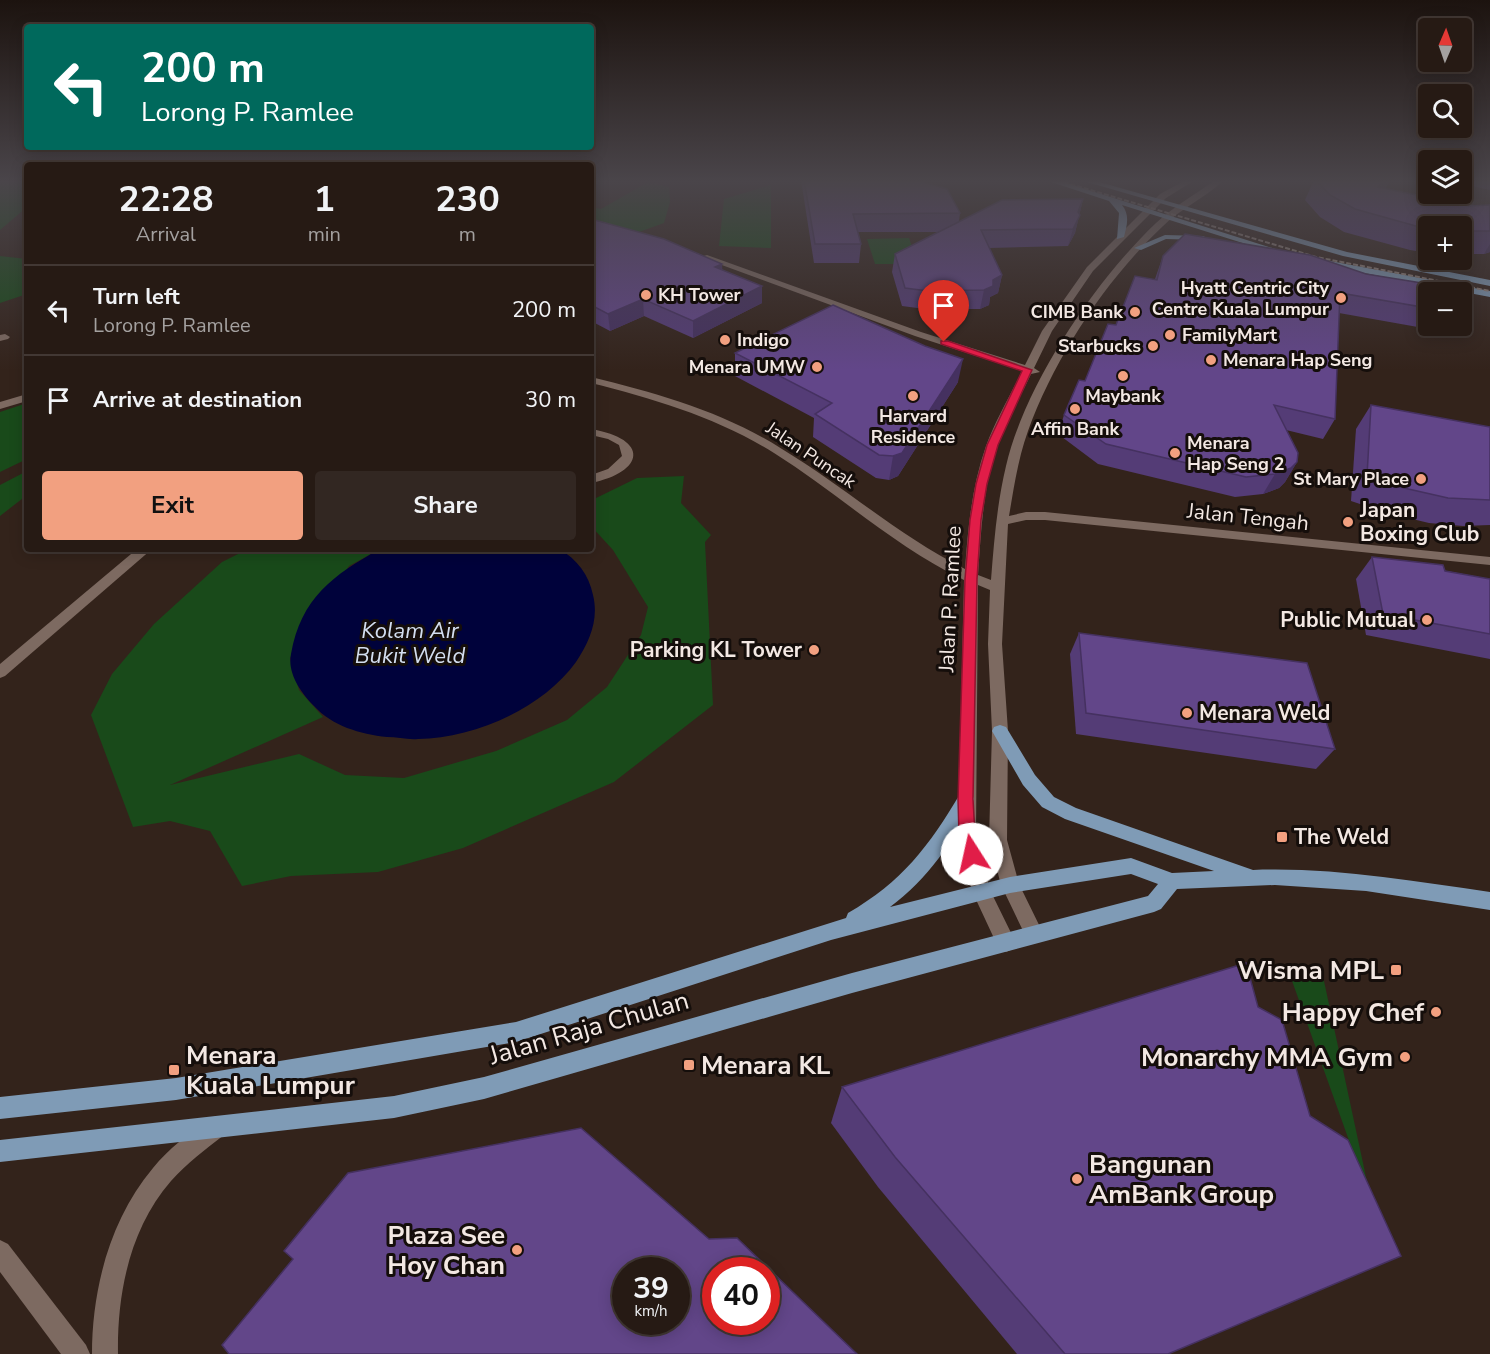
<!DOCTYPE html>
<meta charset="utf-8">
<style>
body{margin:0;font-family:"Nunito Sans",sans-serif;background:#322722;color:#f1f3f6;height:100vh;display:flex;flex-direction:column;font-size:22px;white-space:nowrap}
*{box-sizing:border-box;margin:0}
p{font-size:20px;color:#a4a1a0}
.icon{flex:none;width:33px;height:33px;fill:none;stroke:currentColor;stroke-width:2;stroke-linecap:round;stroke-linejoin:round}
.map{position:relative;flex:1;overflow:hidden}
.details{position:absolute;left:24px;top:162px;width:570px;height:390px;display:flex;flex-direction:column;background:#261a14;border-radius:6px;box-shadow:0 3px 15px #0003,0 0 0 2px #423834}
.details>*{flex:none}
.guide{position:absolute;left:24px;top:24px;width:570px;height:126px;border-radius:6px;box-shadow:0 3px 15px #0003,0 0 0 2px #423834;background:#00695c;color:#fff;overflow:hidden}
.needle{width:39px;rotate:2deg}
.tools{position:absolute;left:1418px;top:18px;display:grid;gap:12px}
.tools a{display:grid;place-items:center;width:54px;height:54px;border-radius:6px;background:#261a14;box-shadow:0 3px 15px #0003,0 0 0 2px #423834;font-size:30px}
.speed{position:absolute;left:612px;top:1257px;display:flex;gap:12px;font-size:30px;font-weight:700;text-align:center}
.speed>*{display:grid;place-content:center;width:78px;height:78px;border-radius:50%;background:#261a14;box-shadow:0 3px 15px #0003,0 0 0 2px #423834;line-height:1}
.speed small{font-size:15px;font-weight:400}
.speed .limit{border:9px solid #d22;background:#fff;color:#111}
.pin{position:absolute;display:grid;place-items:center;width:51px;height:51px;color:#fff;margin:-62px -26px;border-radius:50% 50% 50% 0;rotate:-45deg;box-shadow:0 0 6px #0007}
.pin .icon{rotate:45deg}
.me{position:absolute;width:66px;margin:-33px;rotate:350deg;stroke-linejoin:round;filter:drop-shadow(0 0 4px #0008)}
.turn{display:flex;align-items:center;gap:21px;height:126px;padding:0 18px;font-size:27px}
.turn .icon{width:78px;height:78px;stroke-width:2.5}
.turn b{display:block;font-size:42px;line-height:51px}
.eta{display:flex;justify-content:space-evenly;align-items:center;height:102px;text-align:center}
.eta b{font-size:36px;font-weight:700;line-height:42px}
.button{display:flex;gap:12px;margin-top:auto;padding:12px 18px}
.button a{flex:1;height:69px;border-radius:6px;background:#f2a080;color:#111;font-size:24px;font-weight:700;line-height:69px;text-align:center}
.button a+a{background:#322722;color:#f1f3f6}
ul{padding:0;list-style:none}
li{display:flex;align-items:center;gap:18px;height:90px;padding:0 18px;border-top:2px solid #423834}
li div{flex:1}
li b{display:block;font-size:22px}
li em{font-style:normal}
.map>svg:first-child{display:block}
.green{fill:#194a1a}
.water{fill:#00023b}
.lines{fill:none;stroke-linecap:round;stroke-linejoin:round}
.minor{fill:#7d6a61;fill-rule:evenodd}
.major{fill:#7f9bb6;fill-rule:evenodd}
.rail{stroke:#90827b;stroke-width:2;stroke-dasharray:5 2;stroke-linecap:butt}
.wall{fill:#543c76}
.shaded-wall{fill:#453160}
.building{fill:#624689;stroke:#453160;stroke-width:1.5;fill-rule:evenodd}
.route{fill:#e11d48;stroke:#92132f;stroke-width:1.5}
.poi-dot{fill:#f2a080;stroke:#150e0b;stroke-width:2}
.labels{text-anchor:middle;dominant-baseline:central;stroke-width:6;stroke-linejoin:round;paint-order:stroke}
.far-poi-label{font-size:18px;font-weight:bold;fill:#f3e8e3;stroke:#150e0b;text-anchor:end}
.far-street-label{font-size:18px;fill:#f3e8e3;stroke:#150e0b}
.poi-label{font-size:21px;font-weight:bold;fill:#f3e8e3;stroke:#150e0b;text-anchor:start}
.street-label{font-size:21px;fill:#f3e8e3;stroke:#150e0b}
.water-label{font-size:22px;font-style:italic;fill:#d3def0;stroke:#150e0b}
.near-poi-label{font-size:26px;font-weight:bold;fill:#f3e8e3;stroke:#150e0b;text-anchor:end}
.near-street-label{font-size:26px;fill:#f3e8e3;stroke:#150e0b}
</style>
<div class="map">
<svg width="1490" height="1354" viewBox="0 0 1490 1354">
<rect width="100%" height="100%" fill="#33231b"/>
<g class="green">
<path d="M0 180H27V207L0 230Z"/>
<path d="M648 182 669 187 670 202 664 223 639 232 591 223V207L601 209Z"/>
<path d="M771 185V248L719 246 724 199Z"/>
<path d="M909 238 918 264H875L867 239Z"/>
<path d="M0 256 27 259V294L0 303Z"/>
<path d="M27 403V459L0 472V412Z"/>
<path d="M27 471V495L0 516V485Z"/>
<path d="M684 476 681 503 711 535 705 542 713 705 614 782 463 848 378 872 291 876 242 886 210 831 170 821 133 827 91 715 112 674 154 624 222 562 248 549H380L349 566 290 658 299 690 323 717 170 785 299 754 345 775 404 778 496 751 567 720 607 687 641 635 648 607 613 550 591 526V502L592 500 637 478Z"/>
<path d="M1286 964 1321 967 1372 1205Z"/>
</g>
<path class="water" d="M380 549H559C577 559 589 575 593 595 599 619 590 641 576 662 543 708 475 738 418 739 408 740 397 737 387 737 360 734 332 726 314 706 301 693 287 673 291 654 301 598 333 575 380 549Z"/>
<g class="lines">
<g class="minor">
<path d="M1186 180H1195L1166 198 1093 271 1052 331 1034 368 1040 372 1031 374C1020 398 1006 421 997 446 983 488 981 531 978 575L991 580C994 541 997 504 1006 466 1025 384 1095 281 1156 223 1173 207 1196 194 1215 180H1224C1205 198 1180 209 1162 227 1105 281 1055 357 1028 431 1018 459 1014 487 1009 516L1026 512H1045L1490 557V565L1045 520H1026L1008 524 1002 644 1008 731 1007 840 1019 884 1043 933 1041 939 1034 942 1027 939 1001 885 989 840 992 731 988 644 990 590 978 585 976 835 990 890 1016 943 1013 949 1006 952 999 949 972 891 958 835 964 580C895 547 839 494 774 453 718 418 655 399 591 383V377C657 393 724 412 782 449 845 487 899 536 965 569 968 527 972 486 986 446 995 421 1010 396 1022 371L915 336 700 257 707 255 921 332 1025 365 1042 331 1087 267 1160 194Z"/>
<path d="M5 334 10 337 8 339 0 341V335Z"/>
<path d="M27 394V401L0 409V402Z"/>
<path d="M591 429C650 439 645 472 591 483V475L608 469 622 456 619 445 608 439 591 435Z"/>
<path d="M137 549H152L5 676 0 678V664Z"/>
<path d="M216 1116 224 1119 227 1127 224 1135C206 1149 187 1163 171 1181 130 1228 117 1293 118 1354H92C92 1289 110 1219 153 1168 168 1149 189 1134 208 1119Z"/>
<path d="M0 1240 8 1244 86 1345 90 1354H61L0 1272Z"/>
</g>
<g class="major">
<path d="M1045 180H1057L1288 253 1281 255 1122 205C1130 215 1127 225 1124 237L1117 239 1119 213 1109 201Z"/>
<path d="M1080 180H1092L1347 252 1490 280V286L1343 256Z"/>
<path d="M1165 235 1203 236 1207 238 1203 240 1166 239 1141 250 1134 248Z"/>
<path d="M1325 260 1490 291V297L1322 265V261Z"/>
<path d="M1000 725 1006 727 1035 775 1054 797 1076 808 1253 870C1332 867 1412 881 1490 892V910L1366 891 1275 885 1177 889 1161 909 1154 912 852 993 484 1099 394 1118 0 1162V1140L394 1096 484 1077 852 973 1148 896 1158 884 1131 874 1010 893 831 940 516 1042 176 1100 0 1119V1097L176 1078 516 1022 846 918 848 913C902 882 929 846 960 794L966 792 972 794 974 799C955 840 927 880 890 907L1010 877 1131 858 1172 873 1214 871 1065 819 1042 807 1023 785 992 731 994 727Z"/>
</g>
<path class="rail" d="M1057 180 1316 257 1490 291"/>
</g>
<g class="wall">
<path d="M801 180H895L896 182 960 213 959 221 1083 199 1075 233 1068 246 989 248 1002 275 998 293 990 297 989 305 980 309H925L902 306 892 272 895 254 939 232H858L861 244 859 263H814Z"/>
<path d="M1314 180H1390L1385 189 1469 206 1490 205V252L1484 254H1461V226H1428V253L1410 250 1344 232 1320 217 1305 200Z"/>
<path d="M1463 180H1490V190L1476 187Z"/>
<path d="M591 219 722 270 762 303 693 338 644 316 610 331 591 321Z"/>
<path d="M1163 256 1366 274 1428 292V326H1431L1429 329 1339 313 1335 419 1323 439 1286 430 1297 462 1285 482 1279 488 1263 494 1235 497 1098 464 1058 434 1064 415 1085 381 1116 325 1155 279Z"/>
<path d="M735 353 958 382 898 476 889 480 876 478 813 437 814 418 735 376Z"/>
<path d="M1371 405 1490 427V525L1463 526 1429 523 1387 513 1351 501 1356 429Z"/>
<path d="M1372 557 1490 579V659L1366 635 1356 579Z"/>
<path d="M1079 633 1335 749 1316 769 1076 734 1070 654Z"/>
<path d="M842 1087 1168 1354H1017L878 1187 831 1123Z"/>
</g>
<g class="shaded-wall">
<path d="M1385 180H1390L1383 193 1378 187Z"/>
<path d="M1083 199 1075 233 1068 246 1078 212Z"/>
<path d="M1490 244V252L1484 254Z"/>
<path d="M722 264 723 280 715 267Z"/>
<path d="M1002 275 998 293 990 297 989 305 980 309 984 290 993 280Z"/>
<path d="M762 286V303L693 338V321Z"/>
<path d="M643 299 644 316 610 331 608 314Z"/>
<path d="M963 359 958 382 898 476 889 480 893 456Z"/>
<path d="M1297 462 1285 482 1279 488 1263 494 1275 474Z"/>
</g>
<g class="building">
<path d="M804 180H895L896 182 919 181 947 189 960 213 853 214 861 244H815Z"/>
<path d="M1316 180H1385L1378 187 1469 206 1490 205V231H1461V226H1428V228H1423L1355 209 1330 195Z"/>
<path d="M1083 199 1078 212 1080 215 1073 229 981 230 1002 275 993 280V286L984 290 928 291 905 288 895 254 1002 200Z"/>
<path d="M591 219 664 239 722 264 715 267 762 286 693 321 643 299 608 314 591 305Z"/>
<path d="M1185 234 1310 255 1366 274 1434 285 1436 292H1428V308L1340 293 1335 419 1274 405 1298 453 1297 462 1291 468 1275 474 1246 477 1106 444 1064 415 1079 380 1085 381 1108 324 1116 325 1135 276 1157 280 1163 256Z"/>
<path d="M833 305 925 346 963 359 902 453 893 456 879 455 815 414 832 403 735 353Z"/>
<path d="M1371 405 1490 427V500L1448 498 1404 488 1367 476Z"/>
<path d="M1372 557 1443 565 1445 571 1490 579V634L1383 614Z"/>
<path d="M1079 633 1307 663 1335 749 1086 713Z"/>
<path d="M1246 963 1258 1007 1282 1020 1310 1116 1348 1140 1401 1256 1168 1354H1065L895 1157 842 1087Z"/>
<path d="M581 1128 709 1239 737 1238 857 1354H229L222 1345 293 1259 284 1251 348 1173ZM626 1270H676V1322H626ZM716 1270H766V1322H716Z"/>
</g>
<linearGradient id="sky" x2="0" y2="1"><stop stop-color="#1c130f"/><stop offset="0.49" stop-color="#4a454a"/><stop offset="1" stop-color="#4a454a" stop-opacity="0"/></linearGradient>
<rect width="1490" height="370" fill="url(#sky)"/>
<path class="route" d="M941 341H948L1032 370 998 445 987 484 981 520 977 579 973 799 975 835 980 854 978 859 972 861 966 859 959 835 958 799 965 579 970 520 976 484 987 445 1022 371 941 344Z"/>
<g class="poi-dot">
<circle cx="646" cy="295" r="6"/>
<circle cx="1341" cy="298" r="6"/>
<circle cx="1135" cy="312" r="6"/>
<circle cx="1170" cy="335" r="6"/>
<circle cx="725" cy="340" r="6"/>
<circle cx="1153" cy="346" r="6"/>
<circle cx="1211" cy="360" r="6"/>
<circle cx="817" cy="367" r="6"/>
<circle cx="1123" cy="376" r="6"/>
<circle cx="913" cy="396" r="6"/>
<circle cx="1075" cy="409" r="6"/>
<circle cx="1175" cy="453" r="6"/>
<circle cx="1421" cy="479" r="6"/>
<circle cx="1348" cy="522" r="6"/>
<circle cx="1427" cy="620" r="6"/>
<circle cx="814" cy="650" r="6"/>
<circle cx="1187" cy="713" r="6"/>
<rect x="1276" y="831" width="12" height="12" rx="3"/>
<rect x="1390" y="964" width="12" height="12" rx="3"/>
<circle cx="1436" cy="1012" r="6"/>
<circle cx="1405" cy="1057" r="6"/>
<rect x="683" y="1059" width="12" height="12" rx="3"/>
<rect x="168" y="1064" width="12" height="12" rx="3"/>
<circle cx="1077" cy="1179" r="6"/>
<circle cx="517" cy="1250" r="6"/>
</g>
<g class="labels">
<g class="far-poi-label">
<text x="1329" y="288">Hyatt Centric City<tspan x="1329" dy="21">Centre Kuala Lumpur</tspan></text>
<text x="658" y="295" text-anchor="start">KH Tower</text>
<text x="1123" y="312">CIMB Bank</text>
<text x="1182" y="335" text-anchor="start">FamilyMart</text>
<text x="737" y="340" text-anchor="start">Indigo</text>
<text x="1141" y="346">Starbucks</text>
<text x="1223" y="360" text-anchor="start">Menara Hap Seng</text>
<text x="805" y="367">Menara UMW</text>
<text x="1123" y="396" text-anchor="middle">Maybank</text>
<text x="913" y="416" text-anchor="middle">Harvard<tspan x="913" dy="21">Residence</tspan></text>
<text x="1075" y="429" text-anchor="middle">Affin Bank</text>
<text x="1187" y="443" text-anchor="start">Menara<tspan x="1187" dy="21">Hap Seng 2</tspan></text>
<text x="1409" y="479">St Mary Place</text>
</g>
<g class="far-street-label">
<text transform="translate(811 455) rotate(34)">Jalan Puncak</text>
</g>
<g class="poi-label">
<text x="1360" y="510">Japan<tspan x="1360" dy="24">Boxing Club</tspan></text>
<text x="1415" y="620" text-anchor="end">Public Mutual</text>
<text x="802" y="650" text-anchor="end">Parking KL Tower</text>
<text x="1199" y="713">Menara Weld</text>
<text x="1294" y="837">The Weld</text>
</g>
<g class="street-label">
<text transform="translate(1248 517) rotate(6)">Jalan Tengah</text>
<text transform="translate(950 599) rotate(-87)">Jalan P. Ramlee</text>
</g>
<g class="water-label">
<text x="410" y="631">Kolam Air<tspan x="410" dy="25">Bukit Weld</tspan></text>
</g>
<g class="near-poi-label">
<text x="1384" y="970">Wisma MPL</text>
<text x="1424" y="1012">Happy Chef</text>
<text x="186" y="1055" text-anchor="start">Menara<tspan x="186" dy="30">Kuala Lumpur</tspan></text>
<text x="1393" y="1057">Monarchy MMA Gym</text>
<text x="701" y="1065" text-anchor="start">Menara KL</text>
<text x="1089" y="1164" text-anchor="start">Bangunan<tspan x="1089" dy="30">AmBank Group</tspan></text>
<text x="505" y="1235">Plaza See<tspan x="505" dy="30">Hoy Chan</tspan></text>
</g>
<g class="near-street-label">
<text transform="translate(589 1028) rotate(-16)">Jalan Raja Chulan</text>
</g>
</g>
</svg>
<div class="tools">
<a><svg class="needle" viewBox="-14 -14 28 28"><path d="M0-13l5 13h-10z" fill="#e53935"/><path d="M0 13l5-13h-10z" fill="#a4a1a0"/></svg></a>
<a><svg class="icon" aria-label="search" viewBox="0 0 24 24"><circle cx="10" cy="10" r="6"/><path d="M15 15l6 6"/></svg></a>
<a><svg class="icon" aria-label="layers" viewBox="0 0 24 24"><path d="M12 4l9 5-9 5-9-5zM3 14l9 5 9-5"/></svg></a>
<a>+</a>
<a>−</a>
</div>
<div class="speed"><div>39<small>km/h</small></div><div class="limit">40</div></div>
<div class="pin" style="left:944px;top:342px;background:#d93025"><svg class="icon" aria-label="arrive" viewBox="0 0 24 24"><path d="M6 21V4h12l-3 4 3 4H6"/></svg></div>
<svg class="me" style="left:972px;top:854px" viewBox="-20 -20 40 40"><circle r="19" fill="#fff"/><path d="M0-13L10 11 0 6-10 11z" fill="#e11d48"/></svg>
<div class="guide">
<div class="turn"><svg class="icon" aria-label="left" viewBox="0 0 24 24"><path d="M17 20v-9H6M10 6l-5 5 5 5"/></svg><div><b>200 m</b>Lorong P. Ramlee</div></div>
</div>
<section class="details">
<div class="eta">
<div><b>22:28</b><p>Arrival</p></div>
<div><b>1</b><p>min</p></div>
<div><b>230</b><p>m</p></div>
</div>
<ul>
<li><svg class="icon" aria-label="left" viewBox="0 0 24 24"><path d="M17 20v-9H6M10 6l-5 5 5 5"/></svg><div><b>Turn left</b><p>Lorong P. Ramlee</p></div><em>200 m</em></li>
<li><svg class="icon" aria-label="arrive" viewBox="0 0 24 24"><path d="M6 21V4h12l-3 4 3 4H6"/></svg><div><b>Arrive at destination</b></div><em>30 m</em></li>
</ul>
<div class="button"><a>Exit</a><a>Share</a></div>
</section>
</div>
